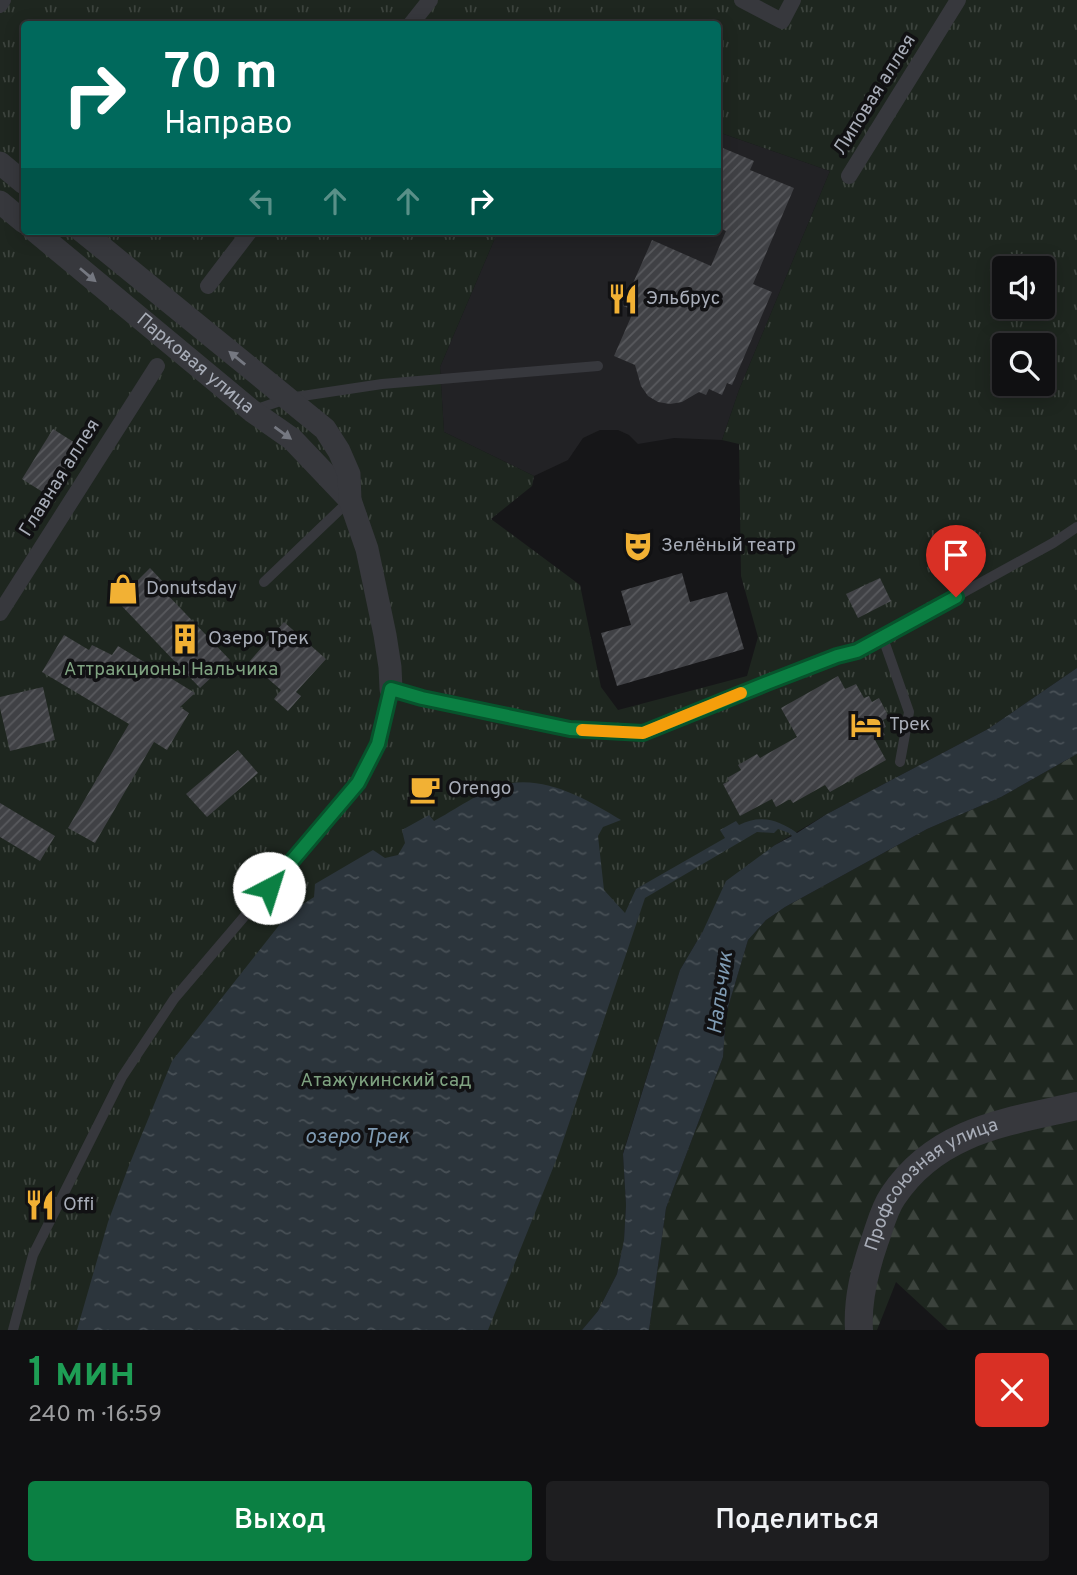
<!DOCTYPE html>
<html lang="ru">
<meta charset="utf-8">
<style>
body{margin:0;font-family:Overpass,sans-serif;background:#1e1e20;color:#f1f3f6;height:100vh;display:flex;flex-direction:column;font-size:26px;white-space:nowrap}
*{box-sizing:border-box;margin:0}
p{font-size:23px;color:#9c9d9f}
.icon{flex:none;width:38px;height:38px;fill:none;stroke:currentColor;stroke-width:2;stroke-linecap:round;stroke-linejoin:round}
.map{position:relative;height:1330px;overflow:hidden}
.side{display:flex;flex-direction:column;background:#101012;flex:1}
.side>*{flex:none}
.hud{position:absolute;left:21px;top:21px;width:700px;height:214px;border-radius:7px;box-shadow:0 4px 18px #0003,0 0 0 2px #303032;background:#00695c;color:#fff;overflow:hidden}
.fabs{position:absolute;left:992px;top:256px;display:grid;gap:14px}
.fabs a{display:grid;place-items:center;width:63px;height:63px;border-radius:7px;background:#101012;box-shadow:0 4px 18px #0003,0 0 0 2px #303032;font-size:35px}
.pin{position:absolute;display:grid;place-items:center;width:60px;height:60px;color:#fff;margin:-72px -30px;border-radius:50% 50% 50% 0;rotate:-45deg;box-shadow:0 0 7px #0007}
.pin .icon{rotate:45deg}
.me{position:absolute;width:77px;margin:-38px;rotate:40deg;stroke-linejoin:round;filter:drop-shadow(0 0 5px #0008)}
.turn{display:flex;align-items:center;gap:24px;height:147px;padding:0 28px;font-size:32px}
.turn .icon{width:91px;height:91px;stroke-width:2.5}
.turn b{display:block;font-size:49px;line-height:60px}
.lanes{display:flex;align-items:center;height:66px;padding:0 28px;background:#0003;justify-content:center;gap:35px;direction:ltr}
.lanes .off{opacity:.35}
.round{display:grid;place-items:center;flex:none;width:74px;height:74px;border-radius:7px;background:#1e1e20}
.overview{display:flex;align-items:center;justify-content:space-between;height:119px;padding:0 28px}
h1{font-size:42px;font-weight:600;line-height:52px;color:#1e9e55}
.action{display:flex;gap:14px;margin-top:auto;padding:14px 28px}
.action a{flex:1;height:80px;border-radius:7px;background:#0b8043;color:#fff;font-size:28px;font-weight:600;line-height:80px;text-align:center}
.action a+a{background:#1e1e20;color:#f1f3f6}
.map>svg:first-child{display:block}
.built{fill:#222225}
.forest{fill:url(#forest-firs)}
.park{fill:url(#park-tufts);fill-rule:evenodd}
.water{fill:url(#water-ripples)}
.building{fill:url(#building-hatch)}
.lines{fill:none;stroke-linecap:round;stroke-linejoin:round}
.service{stroke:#37383d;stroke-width:10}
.pedestrian{stroke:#37383d;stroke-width:16}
.minor{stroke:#37383d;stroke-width:23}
.tertiary{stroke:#37383d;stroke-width:28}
.oneway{fill:#757881}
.route-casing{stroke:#07532c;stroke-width:18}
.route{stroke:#0b8043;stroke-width:12}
.slow{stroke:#f59e0b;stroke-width:12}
.labels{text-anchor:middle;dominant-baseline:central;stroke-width:7;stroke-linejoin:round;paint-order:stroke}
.street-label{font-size:19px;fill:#a8adb8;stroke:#111113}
.poi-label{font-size:19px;fill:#a8adb8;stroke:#111113;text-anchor:start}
.park-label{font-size:19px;fill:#7fa381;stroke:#111113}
.water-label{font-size:21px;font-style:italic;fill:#7f9bb3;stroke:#111113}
</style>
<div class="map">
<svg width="1077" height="1330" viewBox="0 0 1077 1330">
<defs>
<pattern id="forest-firs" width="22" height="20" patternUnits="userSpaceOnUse" patternTransform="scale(1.75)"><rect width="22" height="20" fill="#1e261f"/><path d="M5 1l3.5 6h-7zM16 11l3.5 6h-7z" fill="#3c433d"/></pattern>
<pattern id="park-tufts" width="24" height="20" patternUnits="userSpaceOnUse" patternTransform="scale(1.75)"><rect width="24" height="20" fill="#1e261f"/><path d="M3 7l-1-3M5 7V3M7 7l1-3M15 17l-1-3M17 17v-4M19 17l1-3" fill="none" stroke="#3c433d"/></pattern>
<pattern id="water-ripples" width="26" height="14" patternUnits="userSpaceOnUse" patternTransform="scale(1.75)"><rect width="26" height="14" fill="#2c353c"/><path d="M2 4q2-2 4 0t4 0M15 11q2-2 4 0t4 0" fill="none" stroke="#485056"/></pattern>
<pattern id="building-hatch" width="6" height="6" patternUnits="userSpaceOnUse" patternTransform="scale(1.75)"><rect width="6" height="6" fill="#404145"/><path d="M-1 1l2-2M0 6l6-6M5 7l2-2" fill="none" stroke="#595a5e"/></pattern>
</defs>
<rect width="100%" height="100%" fill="#161618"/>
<path class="built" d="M718 132 830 171 739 390 722 440 674 438 638 444 629 435 618 430H600L583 438 568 460 534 476 444 432 440 367 498 231H718Z"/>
<path class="forest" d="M1077 754V1330H948L896 1282 877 1330H649L666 1208 723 1057 726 1014 748 940 766 920 785 907 927 829 1001 797Z"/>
<path class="park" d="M0 0H1077V668L988 729 827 814 775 845 703 931 680 970 623 1153 626 1205 624 1241 617 1274 598 1311 582 1330H0ZM24 24H718V132L830 171 739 390 722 440 739 444 741 576 758 637 747 676 618 710 601 687 580 585 491 519 532 486 534 476 444 432 440 367 498 231H24ZM1004 268H1043V306H1004ZM1004 345H1043V383H1004Z"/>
<path class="water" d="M1077 668V754L1001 797 927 829 785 907 766 920 748 940 726 1014 723 1057 666 1208 649 1330H582L598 1311 617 1274 624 1240 626 1205 623 1154 680 970 703 931 726 881 775 845 792 836 789 833 778 829 774 833 757 832 645 898 559 1153 488 1330H77L108 1222 128 1168 172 1061 288 914 314 897 315 884 373 850 385 858 398 855 405 843 402 830 429 815 434 821C453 811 483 790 502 785 544 774 586 799 621 820L603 827 598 836 604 890 625 913 636 889 725 838 720 830 736 821 739 825C760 814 779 820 797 833L827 814 988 729Z"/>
<g class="building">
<path d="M718 146 754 161 750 170 794 188 753 284 772 292 732 385 727 383 722 395 709 389 706 395 699 392 682 402 670 404 658 402 648 396 641 386 635 365 614 356 634 310 623 306 652 240 711 266 726 231 718 227Z"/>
<path d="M53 429 80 446 49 496 22 479Z"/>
<path d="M150 568 165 584 161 588 230 660 200 688 117 601Z"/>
<path d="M682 573 690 602 727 592 744 649 617 686 601 633 631 625 621 591Z"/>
<path d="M880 578 891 601 858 618 846 594Z"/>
<path d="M284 622 326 659 296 692 301 696 288 711 274 699 281 690 249 662Z"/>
<path d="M64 635 89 650 92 645 112 655 118 646 195 693 180 707 189 713 167 750 154 742 95 843 68 828 129 724 42 672Z"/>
<path d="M838 676 845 689 856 684 864 698 869 696 872 702 879 698 889 717 883 720 886 727 881 729 885 735 875 740 886 760 830 792 825 785 793 803 790 799 776 807 772 799 740 816 723 784 729 781 727 778 741 770 738 765 757 754 760 758 797 737 781 708Z"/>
<path d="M43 687 55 740 10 751 0 708V697Z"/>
<path d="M238 750 258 773 207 817 186 794Z"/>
<path d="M0 803 55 836 40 861 0 837Z"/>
</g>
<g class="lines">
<g class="service">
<path d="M254 410 289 398 382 384 598 366"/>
<path d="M264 582 350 500"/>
<path d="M883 638 909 712 900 762"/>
<path d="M13 1330 33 1255 122 1077 174 999 358 783 378 744 391 689 422 698 570 729 643 733 837 656 857 651 1053 543 1077 527"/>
</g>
<g class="pedestrian">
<path d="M742 0 782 21 793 0"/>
<path d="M0 5 3 0"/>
<path d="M411 24 430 0"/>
<path d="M849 176 958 0"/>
<path d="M208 286 250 231"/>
<path d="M0 613 157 366"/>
</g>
<g class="minor">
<path d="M0 163 24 183"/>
<path d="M0 202 24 222"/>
<path id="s1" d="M35 231 252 411 292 439 350 500"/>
<path d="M82 231 325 429 339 451 349 474 350 500 367 549 385 635 390 667 391 689"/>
</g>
<path class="tertiary" id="s2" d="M859 1330C857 1299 865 1269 875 1240 880 1226 884 1209 893 1196 937 1130 1007 1122 1077 1106"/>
</g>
<defs><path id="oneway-solid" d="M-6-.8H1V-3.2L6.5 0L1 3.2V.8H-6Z" transform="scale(1.75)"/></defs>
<g class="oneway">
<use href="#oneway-solid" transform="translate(88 275) rotate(40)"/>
<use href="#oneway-solid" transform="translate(237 358) rotate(-141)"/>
<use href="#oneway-solid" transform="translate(283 433) rotate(36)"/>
</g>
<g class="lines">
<g class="route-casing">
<path id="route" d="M269 888 358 783 378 744 391 689 422 698 570 729 643 733 767 683 837 656 857 651 956 597"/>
</g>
<use href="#route" class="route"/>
<path class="slow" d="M582 730 643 733 741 693"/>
</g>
<defs>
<g id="restaurant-bare" transform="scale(2.415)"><path d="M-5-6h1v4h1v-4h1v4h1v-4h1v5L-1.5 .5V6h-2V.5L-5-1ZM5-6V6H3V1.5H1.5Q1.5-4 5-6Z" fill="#f2b134" stroke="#111113" stroke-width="2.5" paint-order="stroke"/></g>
<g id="theatre-bare" transform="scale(2.415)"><path d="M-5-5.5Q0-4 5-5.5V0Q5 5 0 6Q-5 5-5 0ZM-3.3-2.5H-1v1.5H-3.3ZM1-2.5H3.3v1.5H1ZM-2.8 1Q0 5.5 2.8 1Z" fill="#f2b134" stroke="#111113" stroke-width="2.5" paint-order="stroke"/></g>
<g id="shop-bare" transform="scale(2.415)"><path d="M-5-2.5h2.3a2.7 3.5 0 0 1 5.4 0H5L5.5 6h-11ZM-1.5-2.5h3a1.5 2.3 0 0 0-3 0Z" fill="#f2b134" stroke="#111113" stroke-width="2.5" paint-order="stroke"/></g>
<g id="building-bare" transform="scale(2.415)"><path d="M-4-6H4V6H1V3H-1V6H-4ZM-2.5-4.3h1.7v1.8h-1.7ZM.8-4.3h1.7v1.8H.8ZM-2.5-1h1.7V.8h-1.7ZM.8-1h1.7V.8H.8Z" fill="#f2b134" stroke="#111113" stroke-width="2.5" paint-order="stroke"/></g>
<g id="hotel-bare" transform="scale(2.415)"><path d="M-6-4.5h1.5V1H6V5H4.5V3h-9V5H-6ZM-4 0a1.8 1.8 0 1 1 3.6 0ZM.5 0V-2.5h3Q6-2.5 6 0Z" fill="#f2b134" stroke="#111113" stroke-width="2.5" paint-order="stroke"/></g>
<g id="cafe-bare" transform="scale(2.415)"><path d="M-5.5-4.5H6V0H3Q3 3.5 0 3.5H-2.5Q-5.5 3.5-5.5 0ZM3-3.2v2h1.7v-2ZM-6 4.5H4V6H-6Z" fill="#f2b134" stroke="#111113" stroke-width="2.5" paint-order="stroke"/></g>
</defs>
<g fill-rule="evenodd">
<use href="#restaurant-bare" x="623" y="299"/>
<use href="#theatre-bare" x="638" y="546"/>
<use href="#shop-bare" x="123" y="589"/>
<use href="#building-bare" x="185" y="639"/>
<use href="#hotel-bare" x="866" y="725"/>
<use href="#cafe-bare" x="425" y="789"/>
<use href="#restaurant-bare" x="40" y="1205"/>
</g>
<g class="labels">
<g class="street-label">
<text transform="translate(875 95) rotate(-58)">Липовая аллея</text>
<text stroke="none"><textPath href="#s1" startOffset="208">Парковая улица</textPath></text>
<text transform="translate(60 478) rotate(-58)">Главная аллея</text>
<text stroke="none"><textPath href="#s2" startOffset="175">Профсоюзная улица</textPath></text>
</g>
<g class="poi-label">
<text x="646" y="299">Эльбрус</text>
<text x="661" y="546">Зелёный театр</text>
<text x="146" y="589">Donutsday</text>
<text x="208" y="639">Озеро Трек</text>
<text x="889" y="725">Трек</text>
<text x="448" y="789">Orengo</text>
<text x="63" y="1205">Offi</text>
</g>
<g class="park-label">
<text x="171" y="670">Аттракционы Нальчика</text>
<text x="386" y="1081">Атажукинский сад</text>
</g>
<g class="water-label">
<text transform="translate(721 993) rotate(-82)">Нальчик</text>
<text x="357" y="1137">озеро Трек</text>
</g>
</g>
</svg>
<div class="fabs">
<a><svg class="icon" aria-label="sound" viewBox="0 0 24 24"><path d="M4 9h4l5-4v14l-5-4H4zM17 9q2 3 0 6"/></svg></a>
<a><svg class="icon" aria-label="search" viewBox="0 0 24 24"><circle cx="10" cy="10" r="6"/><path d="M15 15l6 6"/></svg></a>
</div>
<div class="pin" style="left:956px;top:597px;background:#d93025"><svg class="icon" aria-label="arrive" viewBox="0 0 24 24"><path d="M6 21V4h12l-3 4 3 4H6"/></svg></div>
<svg class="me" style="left:269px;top:888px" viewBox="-20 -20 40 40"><circle r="19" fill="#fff"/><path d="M0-13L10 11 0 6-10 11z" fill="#0b8043"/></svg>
<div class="hud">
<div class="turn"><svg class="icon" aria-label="right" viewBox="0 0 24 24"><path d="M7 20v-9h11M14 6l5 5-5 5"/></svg><div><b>70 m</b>Направо</div></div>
<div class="lanes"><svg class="icon off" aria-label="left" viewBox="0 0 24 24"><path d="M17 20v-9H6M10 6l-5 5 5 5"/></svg><svg class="icon off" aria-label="ahead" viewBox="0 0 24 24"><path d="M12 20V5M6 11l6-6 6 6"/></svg><svg class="icon off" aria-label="ahead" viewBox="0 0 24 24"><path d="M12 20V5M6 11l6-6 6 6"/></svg><svg class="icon" aria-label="right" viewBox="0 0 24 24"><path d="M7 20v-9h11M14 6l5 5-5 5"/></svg></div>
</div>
</div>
<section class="side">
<div class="overview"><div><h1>1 мин</h1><p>240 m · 16:59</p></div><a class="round" style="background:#d93025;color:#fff"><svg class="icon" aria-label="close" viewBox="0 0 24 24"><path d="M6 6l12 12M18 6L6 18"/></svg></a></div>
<div class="action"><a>Выход</a><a>Поделиться</a></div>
</section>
